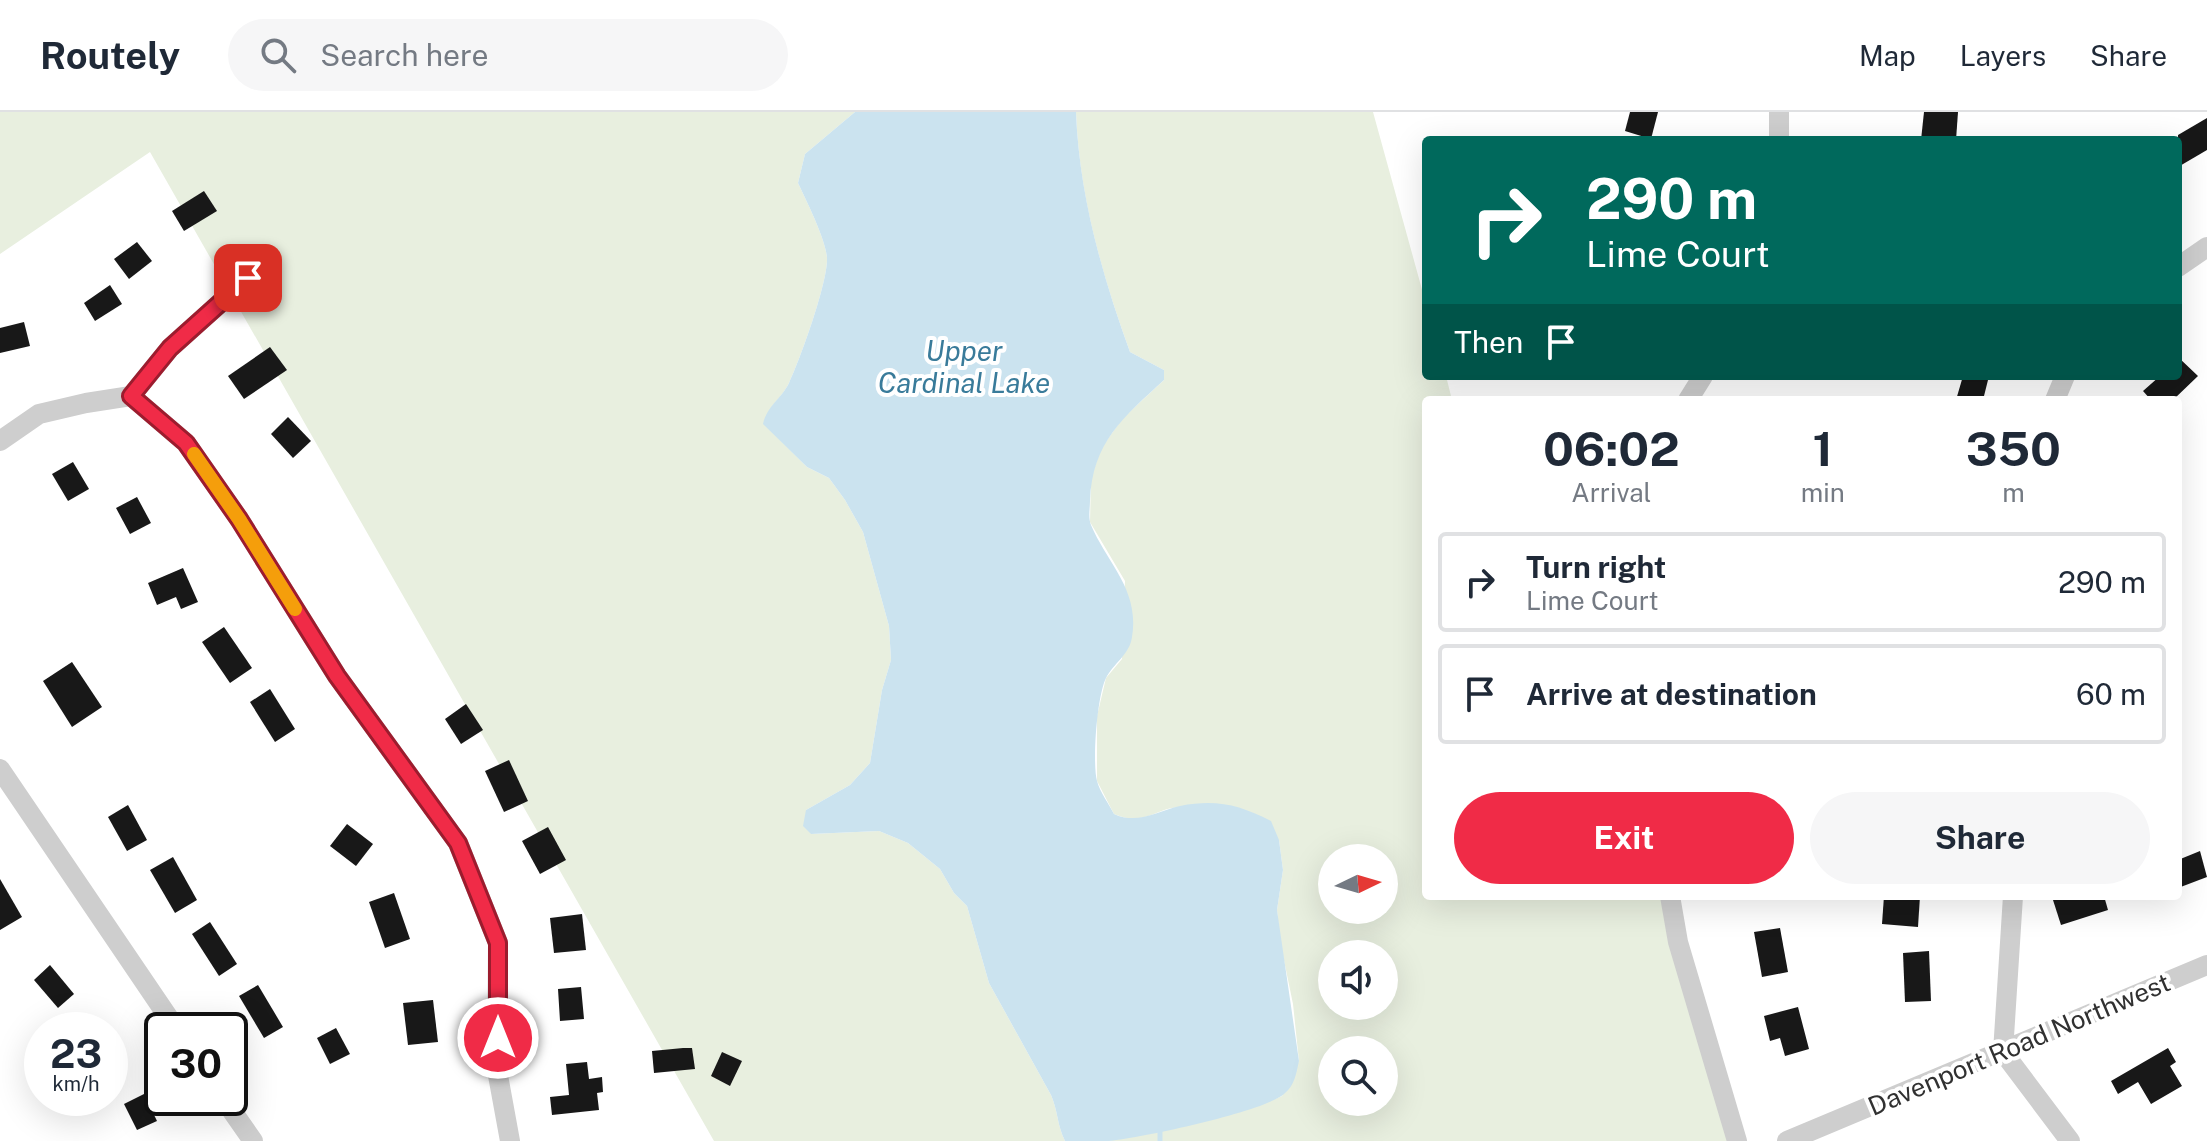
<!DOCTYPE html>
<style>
body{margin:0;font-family:"Public Sans",sans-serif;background:#f6f6f7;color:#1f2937;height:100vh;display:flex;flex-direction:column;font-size:30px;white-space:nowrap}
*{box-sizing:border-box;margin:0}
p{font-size:26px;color:#747a83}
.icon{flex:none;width:44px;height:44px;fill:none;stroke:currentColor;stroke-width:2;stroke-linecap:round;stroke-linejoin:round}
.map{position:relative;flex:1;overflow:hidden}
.drawer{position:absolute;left:1422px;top:284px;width:760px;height:504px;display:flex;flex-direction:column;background:#fff;border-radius:8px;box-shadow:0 8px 32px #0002}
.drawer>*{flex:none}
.hud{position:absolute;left:1422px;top:24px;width:760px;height:244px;border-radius:8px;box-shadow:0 8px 32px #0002;background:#00695c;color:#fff;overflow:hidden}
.needle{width:52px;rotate:85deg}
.fabs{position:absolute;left:1318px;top:732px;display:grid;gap:16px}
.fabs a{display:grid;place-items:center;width:80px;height:80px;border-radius:50%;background:#fff;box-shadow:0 8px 32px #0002;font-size:40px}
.speed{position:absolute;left:24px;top:900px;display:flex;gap:16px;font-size:40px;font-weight:700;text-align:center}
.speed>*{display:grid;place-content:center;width:104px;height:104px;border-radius:50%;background:#fff;box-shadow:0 8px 32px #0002;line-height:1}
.speed small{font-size:20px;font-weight:400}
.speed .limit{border:4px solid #111;border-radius:12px;background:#fff;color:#111}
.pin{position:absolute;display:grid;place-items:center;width:68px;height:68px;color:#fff;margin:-34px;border-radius:16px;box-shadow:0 4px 12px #0006}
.me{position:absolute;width:88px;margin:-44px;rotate:0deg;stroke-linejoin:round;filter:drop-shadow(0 0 6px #0008)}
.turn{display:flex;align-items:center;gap:28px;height:168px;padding:0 32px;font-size:36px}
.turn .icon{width:104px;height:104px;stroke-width:2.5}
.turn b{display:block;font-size:56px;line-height:68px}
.then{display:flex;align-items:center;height:76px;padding:0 32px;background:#0003;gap:16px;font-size:30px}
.eta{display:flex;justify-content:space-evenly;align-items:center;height:136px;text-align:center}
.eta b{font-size:48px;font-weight:700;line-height:56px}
.button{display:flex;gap:16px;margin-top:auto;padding:16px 32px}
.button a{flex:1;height:92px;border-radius:48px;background:#f02b47;color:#fff;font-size:32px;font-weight:700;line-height:92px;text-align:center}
.button a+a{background:#f6f6f7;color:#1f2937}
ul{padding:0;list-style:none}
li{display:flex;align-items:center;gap:24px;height:100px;margin:0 16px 12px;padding:0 16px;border:4px solid #e0e1e3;border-radius:8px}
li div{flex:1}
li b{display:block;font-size:30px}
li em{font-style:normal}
header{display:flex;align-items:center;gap:48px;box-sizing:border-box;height:112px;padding:0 40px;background:#fff;border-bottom:2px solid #e0e1e3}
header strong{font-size:38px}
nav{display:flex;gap:44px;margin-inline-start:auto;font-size:28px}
.search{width:560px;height:72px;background:#f6f6f7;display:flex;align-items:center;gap:20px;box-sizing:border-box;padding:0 28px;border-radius:44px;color:#747a83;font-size:30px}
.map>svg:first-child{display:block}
.green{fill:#e8efdf;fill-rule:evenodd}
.water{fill:#cbe3ef}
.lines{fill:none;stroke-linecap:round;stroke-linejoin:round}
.stream{stroke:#cbe3ef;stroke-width:5}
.building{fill:#181818}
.minor{stroke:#cecece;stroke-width:20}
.route-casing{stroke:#9c1c2e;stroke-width:20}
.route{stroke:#f02b47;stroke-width:14}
.slow{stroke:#f59e0b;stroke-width:14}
.labels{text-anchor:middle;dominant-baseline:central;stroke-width:8;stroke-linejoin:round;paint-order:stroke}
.street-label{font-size:26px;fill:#313131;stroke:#fff}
.water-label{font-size:28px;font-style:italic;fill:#397b9a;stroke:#fff}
</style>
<header>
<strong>Routely</strong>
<div class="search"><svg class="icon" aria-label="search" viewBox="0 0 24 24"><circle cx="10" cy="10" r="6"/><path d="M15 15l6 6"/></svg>Search here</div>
<nav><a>Map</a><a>Layers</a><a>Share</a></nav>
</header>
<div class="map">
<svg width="2207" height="1029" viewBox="0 0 2207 1029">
<rect width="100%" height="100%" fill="#fff"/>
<g class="green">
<path d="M0 0H855L805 42 798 71C806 88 826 128 827 146 828 170 800 248 789 271 781 287 768 294 764 312L807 355 829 366 845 388 863 420 889 514 891 548 882 578 870 651 850 673 806 698 811 722 879 719 908 731 940 757 954 781 967 794 989 871 1051 983C1058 999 1057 1013 1065 1029H714L150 40 0 142Z"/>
<path d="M1076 0H1373L1426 192V264H1446L1452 288H1426V784H1674L1731 1029H1108C1167 1017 1226 1007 1282 984L1299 949 1293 892 1280 829 1277 798 1283 758 1279 728C1250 719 1210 701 1181 696 1161 692 1146 716 1114 702L1097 669V604L1106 566 1122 547 1125 469 1090 410 1091 367 1100 338 1122 307 1164 268V258L1130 240C1102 163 1079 83 1076 0ZM1332 746H1384V798H1332ZM1332 842H1384V894H1332ZM1332 938H1384V990H1332Z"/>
</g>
<path class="water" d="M855 0H1076C1079 82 1102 163 1130 240L1164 258V268C1124 305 1092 330 1090 389 1090 396 1088 406 1091 413 1107 451 1140 478 1132 525 1130 542 1113 552 1106 566 1097 584 1092 650 1097 669 1100 680 1109 692 1114 702 1138 713 1157 699 1180 694 1217 687 1239 693 1271 709L1279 728 1283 758 1277 798 1299 949C1296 962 1295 973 1284 982 1263 1000 1140 1026 1109 1029 1095 1029 1079 1029 1065 1029 1057 1013 1058 999 1051 983L989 871 967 794 954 781 940 757 908 731 879 719 811 722 803 714 806 698 850 673 870 651 882 578 891 548 889 514 863 420 845 388 829 366 807 355 763 312C767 294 781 287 789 271 800 248 828 170 827 146 826 128 806 88 798 71L805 42Z"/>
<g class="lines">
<path class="stream" d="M1160 1019V1029"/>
</g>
<g class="building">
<path d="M1630 0H1658L1651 27 1625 19Z"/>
<path d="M1924 0H1958L1956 28H1921Z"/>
<path d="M2207 6V38L2178 55V23Z"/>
<path d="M204 79 217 99 184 119 172 99Z"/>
<path d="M137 130 152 149 129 167 114 147Z"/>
<path d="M110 173 122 192 95 209 84 191Z"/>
<path d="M24 210 30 234 0 241V216Z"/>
<path d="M270 235 287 258 244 287 228 264Z"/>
<path d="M2178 245 2198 264 2173 288H2151L2143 279 2160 264H2178Z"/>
<path d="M1963 264H1989L1983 288H1956Z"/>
<path d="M288 305 311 329 293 346 271 322Z"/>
<path d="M73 350 89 377 68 389 52 362Z"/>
<path d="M137 385 151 411 130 422 116 396Z"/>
<path d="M183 456 198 490 181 497 176 485 157 493 148 471Z"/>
<path d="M224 515 252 556 230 571 202 530Z"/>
<path d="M72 550 102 595 72 615 43 569Z"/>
<path d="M270 577 295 617 275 630 250 590Z"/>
<path d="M466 592 483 618 461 632 445 607Z"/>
<path d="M509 648 528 689 504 700 485 659Z"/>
<path d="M128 693 147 728 127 739 108 705Z"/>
<path d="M347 712 373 732 356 754 330 734Z"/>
<path d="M548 715 566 748 540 762 522 729Z"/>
<path d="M2200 739 2207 765 2178 776V748Z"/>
<path d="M173 745 197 788 175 801 150 758Z"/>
<path d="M0 767 22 805 0 818Z"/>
<path d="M394 781 410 827 385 836 369 790Z"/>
<path d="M1884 784H1920L1918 815 1882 812Z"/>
<path d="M2066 784H2104L2108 798 2061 813 2053 788Z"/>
<path d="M582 802 586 838 554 841 550 806Z"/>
<path d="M210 810 237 852 219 864 192 822Z"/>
<path d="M1780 816 1788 860 1762 865 1754 820Z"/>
<path d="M1929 839 1931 889 1905 890 1903 841Z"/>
<path d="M50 853 74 882 58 896 34 868Z"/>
<path d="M258 873 283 915 264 926 239 884Z"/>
<path d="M581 875 584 907 560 909 558 877Z"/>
<path d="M433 888 438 930 408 933 403 891Z"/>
<path d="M1798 895 1809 937 1785 944 1780 926 1770 929 1764 904Z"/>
<path d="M336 916 350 942 330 952 317 926Z"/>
<path d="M683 936H692L695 957 654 961 652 939Z"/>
<path d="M2168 936 2176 950 2170 954 2182 974 2151 992 2138 970 2118 982 2111 969Z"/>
<path d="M722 940 742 949 730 974 711 964Z"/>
<path d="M587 950 589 967 602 965 603 980 597 981 599 998 552 1003 550 985 569 983 566 952Z"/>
<path d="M144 982 157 1009 137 1018 124 992Z"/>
</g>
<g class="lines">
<g class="minor">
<path d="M1779 28V0"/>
<path d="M2178 155 2207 135"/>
<path d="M131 284 170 236 248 166"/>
<path d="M1688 288 1703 264"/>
<path d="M2055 288 2065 264"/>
<path d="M0 329 39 302 86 291 131 284 186 331 239 407 337 564 458 731 498 831 497 958 510 1029"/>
<path d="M0 657 177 918"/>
<path d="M1670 784 1678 830 1737 1029"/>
<path d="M2013 784 2003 940 2070 1029"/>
<path d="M223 986 253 1029"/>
<path d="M1787 1029 2207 853"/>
</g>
</g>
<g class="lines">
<g class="route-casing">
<path id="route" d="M248 166 170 236 131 284 186 331 239 407 337 564 458 731 498 831V926"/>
</g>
<use href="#route" class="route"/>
<path class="slow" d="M194 342 239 407 295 497"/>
</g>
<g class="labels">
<g class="street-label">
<text transform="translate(2019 932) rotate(-23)">Davenport Road Northwest</text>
</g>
<g class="water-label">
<text x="964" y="238">Upper<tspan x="964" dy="32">Cardinal Lake</tspan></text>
</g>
</g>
</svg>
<div class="fabs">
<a><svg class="needle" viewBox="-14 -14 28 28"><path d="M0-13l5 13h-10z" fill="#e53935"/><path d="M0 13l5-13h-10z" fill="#747a83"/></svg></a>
<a><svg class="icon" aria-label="sound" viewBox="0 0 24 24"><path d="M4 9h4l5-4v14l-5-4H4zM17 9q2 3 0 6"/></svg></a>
<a><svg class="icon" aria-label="search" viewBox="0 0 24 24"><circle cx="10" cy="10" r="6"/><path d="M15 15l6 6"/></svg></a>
</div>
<div class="speed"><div>23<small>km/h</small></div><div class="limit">30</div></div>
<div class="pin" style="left:248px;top:166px;background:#d93025"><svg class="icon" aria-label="arrive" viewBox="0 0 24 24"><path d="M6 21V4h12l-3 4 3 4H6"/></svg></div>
<svg class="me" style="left:498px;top:926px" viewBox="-20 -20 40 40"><circle r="17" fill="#f02b47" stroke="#fff" stroke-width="3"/><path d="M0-11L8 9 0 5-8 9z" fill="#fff"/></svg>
<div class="hud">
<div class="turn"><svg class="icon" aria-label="right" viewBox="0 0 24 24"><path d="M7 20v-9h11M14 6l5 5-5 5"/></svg><div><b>290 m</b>Lime Court</div></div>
<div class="then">Then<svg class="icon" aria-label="arrive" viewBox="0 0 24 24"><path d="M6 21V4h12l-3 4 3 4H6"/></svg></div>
</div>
<section class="drawer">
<div class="eta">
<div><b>06:02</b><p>Arrival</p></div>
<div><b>1</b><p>min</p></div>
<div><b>350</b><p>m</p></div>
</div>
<ul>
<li><svg class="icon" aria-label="right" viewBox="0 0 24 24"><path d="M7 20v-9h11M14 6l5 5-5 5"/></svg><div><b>Turn right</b><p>Lime Court</p></div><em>290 m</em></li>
<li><svg class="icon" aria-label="arrive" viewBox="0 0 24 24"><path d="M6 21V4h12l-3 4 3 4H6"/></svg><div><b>Arrive at destination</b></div><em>60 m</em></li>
</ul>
<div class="button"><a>Exit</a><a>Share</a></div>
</section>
</div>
